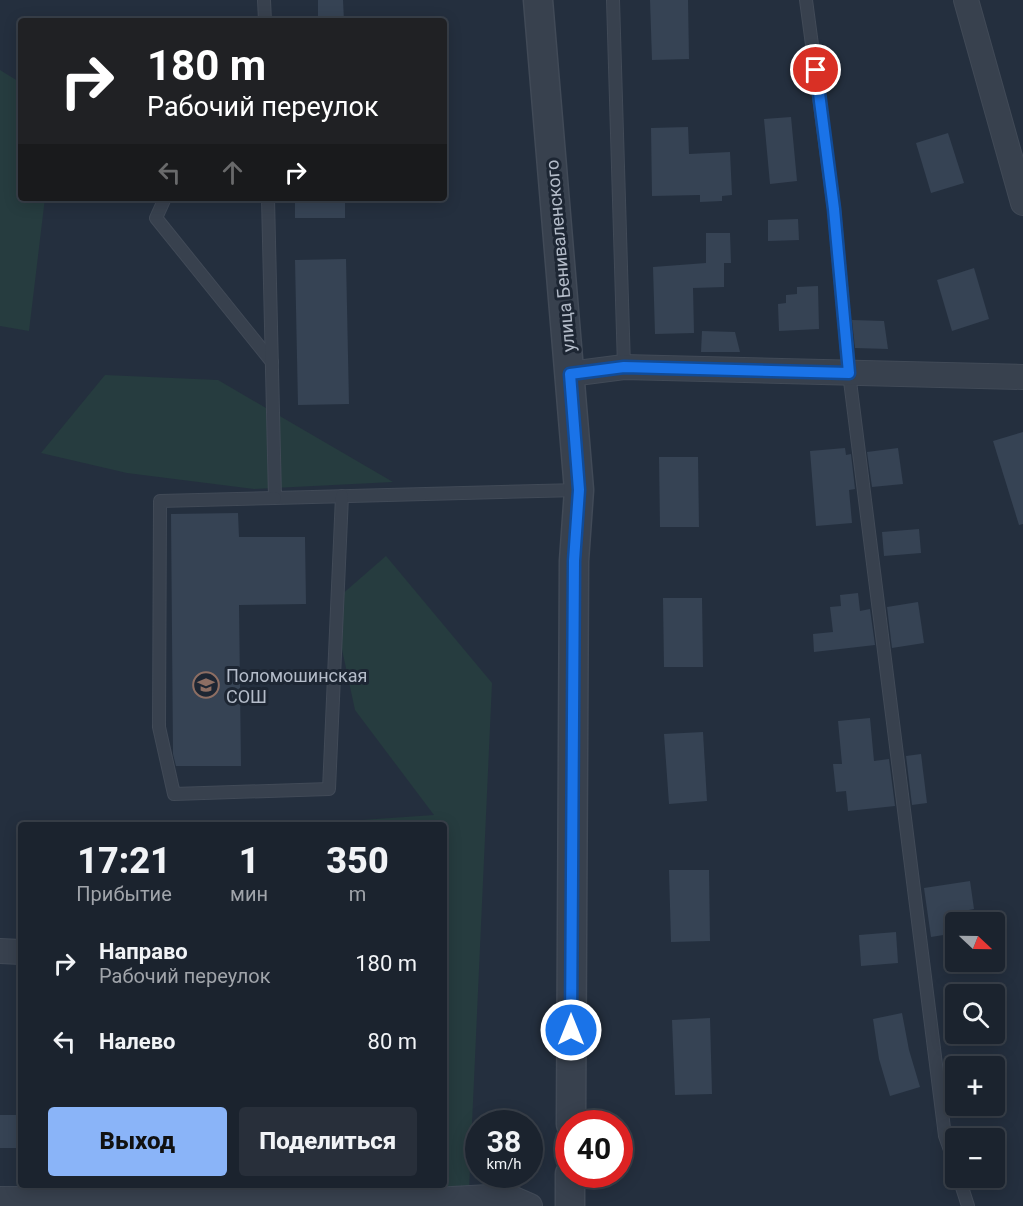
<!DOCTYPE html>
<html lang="ru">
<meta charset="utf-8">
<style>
body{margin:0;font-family:Roboto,sans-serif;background:#282f3a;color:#f1f3f6;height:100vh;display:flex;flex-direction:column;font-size:22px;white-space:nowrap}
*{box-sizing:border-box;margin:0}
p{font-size:20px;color:#a0a4aa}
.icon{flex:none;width:33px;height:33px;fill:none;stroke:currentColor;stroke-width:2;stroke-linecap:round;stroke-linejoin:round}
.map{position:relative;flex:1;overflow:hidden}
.drawer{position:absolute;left:18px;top:822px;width:429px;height:366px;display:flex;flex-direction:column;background:#1b232e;border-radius:6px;box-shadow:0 3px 15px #0003,0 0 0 2px #39404a}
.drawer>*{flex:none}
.top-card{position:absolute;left:18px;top:18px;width:429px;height:183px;border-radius:6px;box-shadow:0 3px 15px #0003,0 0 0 2px #39404a;background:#202124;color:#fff;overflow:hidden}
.needle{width:39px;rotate:112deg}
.tools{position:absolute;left:945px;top:912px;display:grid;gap:12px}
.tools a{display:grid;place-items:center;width:60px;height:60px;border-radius:6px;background:#1b232e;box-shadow:0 3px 15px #0003,0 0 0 2px #39404a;font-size:30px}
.speed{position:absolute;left:465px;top:1110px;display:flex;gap:12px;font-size:30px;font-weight:700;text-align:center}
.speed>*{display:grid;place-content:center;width:78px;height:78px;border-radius:50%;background:#1b232e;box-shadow:0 3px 15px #0003,0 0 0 2px #39404a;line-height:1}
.speed small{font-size:15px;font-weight:400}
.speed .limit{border:9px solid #d22;background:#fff;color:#111}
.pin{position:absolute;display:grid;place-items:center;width:51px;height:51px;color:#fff;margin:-26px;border:3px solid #fff;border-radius:50%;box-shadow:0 2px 6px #0007}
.me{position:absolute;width:66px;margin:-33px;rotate:0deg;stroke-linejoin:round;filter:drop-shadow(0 0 4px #0008)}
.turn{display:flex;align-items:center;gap:21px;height:126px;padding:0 30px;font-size:27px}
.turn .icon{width:78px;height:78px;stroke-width:2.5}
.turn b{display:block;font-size:42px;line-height:51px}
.lanes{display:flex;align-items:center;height:57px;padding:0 30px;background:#0003;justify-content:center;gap:30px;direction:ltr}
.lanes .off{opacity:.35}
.eta{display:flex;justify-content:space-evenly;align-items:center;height:102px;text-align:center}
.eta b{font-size:36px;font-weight:800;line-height:42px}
.action{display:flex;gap:12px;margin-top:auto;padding:12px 30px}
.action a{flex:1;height:69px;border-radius:6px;background:#8ab4f8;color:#111;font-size:24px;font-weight:800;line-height:69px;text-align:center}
.action a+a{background:#282f3a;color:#f1f3f6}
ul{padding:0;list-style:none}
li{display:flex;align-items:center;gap:18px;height:78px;padding:0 30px}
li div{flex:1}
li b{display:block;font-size:22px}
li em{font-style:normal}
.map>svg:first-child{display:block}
.green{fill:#263c3f}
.building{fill:#364354}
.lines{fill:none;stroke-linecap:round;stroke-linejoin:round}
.service-casing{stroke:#414a57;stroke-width:14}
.minor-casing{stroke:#414a57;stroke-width:26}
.tertiary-casing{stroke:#414a57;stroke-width:31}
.service{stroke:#38414e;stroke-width:12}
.minor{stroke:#38414e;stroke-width:24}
.tertiary{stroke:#38414e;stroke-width:28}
.route-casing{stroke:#114b97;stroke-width:15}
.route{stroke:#1a73e8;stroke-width:10}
.labels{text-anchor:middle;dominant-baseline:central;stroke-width:6;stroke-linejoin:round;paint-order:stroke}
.street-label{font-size:18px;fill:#b4bcc9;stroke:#1d2633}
.poi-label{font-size:18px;fill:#b4bcc9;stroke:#1d2633;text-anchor:start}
</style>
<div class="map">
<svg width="1023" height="1206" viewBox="0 0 1023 1206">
<rect width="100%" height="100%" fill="#242f3e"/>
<g class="green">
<path d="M0 70 21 83V198H45L29 331 0 326Z"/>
<path d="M105 375 218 380 393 482 254 489 127 473 41 453Z"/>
<path d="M386 556 492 683 469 1190 437 1185H444V825H290L434 815 355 710 332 603Z"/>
</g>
<g class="building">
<path d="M318 0H343L344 21H318Z"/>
<path d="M650 0H688L689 59 652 60Z"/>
<path d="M791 117 797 181 770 184 764 119Z"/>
<path d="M688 127 689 154 730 152 732 195 722 196V201L700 202V195L652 196 651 128Z"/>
<path d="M948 133 964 183 931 193 916 143Z"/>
<rect x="295" y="198" width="50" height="20"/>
<path d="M798 219 799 240 768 241V220Z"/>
<path d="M706 233H730L731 263H724V287L693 288 694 333 655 334 653 267 706 263Z"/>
<path d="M346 259 349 404 298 405 295 260Z"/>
<path d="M974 268 989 319 952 331 937 280Z"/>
<path d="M818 286 819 329 779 331 778 304 786 303V295L797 294V287Z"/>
<path d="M852 320 884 321 888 349 855 348Z"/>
<path d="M702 331 735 332 740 352H701Z"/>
<path d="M1023 432V524L1019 525 993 441Z"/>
<path d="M845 448 846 455 851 454 855 489 849 490 852 523 816 526 810 451Z"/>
<path d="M898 448 903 484 872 487 867 452Z"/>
<path d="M659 457H698L699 527H660Z"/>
<path d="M238 513 239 537H305L306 604 239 605 241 766H176L173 754 171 514Z"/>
<path d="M919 529 921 553 884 556 882 532Z"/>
<path d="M858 593 860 611 870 609 875 645 814 652 813 634 833 632 830 607 841 606 840 595Z"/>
<path d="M663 598H702L703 667H664Z"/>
<path d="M918 602 924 643 892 648 887 607Z"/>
<path d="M870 718 874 761 889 759 895 806 848 811 846 791 836 792 833 764H842L838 721Z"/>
<path d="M703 732 707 801 669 804 664 734Z"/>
<path d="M921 754 927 803 912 805 906 756Z"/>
<path d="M669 870H709L710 941 671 942Z"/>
<path d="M970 881 974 909 969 910 971 922H956V933L931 937 924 888Z"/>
<path d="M896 932 898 963 861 966 859 935Z"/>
<path d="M902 1013 909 1050 920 1087 890 1096 879 1059 873 1019Z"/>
<path d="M710 1018 712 1094 675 1095 672 1020Z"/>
<rect x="0" y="1115" width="21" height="33"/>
</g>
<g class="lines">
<g class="service-casing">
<g id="service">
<path d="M264 0 265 21"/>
<path d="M613 0 624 367"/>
<path d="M806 0 834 209 849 373 945 1136 956 1167"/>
<path d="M165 198 156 218 272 362"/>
<path d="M268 198 275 498 579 490"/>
<path d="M275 498 160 501 159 727 174 794 329 789 342 496"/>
<path d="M959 1178 968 1206"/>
</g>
</g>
<g class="minor-casing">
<g id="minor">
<path d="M966 0 1023 203"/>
<path d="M570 374 624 367 1023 377"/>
<path d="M0 951 21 952"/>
<path d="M0 1199 416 1201 507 1196 530 1206"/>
</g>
</g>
<g class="tertiary-casing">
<g id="tertiary">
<path d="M538 0 579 490 574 561 571 1124"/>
<path d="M570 1206V1174"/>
</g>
</g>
<use href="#service" class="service"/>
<use href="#minor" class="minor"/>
<use href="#tertiary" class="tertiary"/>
</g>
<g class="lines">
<g class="route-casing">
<path id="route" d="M571 1030 574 561 579 490 570 374 624 367 849 373 834 209 816 70"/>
</g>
<use href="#route" class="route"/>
</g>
<defs>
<g id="school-ring" transform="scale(1.35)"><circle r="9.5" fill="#1d2633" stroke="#8d6e63" stroke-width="1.5"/><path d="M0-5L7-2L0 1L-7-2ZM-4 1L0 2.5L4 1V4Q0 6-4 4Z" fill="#8d6e63"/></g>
</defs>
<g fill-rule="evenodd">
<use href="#school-ring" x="206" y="685"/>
</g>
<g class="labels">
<g class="street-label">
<text transform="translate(560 256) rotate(-95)">улица Бениваленского</text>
</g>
<g class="poi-label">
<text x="226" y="675">Поломошинская<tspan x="226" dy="21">СОШ</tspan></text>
</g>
</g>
</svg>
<div class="tools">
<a><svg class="needle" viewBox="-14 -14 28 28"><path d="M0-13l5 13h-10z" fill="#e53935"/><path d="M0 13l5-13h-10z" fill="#a0a4aa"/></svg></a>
<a><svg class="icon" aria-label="search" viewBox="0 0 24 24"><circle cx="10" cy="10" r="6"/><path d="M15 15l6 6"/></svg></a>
<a>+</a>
<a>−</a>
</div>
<div class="speed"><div>38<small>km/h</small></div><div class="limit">40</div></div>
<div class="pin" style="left:816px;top:70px;background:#d93025"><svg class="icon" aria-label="arrive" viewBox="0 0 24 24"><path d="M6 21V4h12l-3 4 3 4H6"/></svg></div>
<svg class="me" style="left:571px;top:1030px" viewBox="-20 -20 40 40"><circle r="17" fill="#1a73e8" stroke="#fff" stroke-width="3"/><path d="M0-11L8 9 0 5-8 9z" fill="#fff"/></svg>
<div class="top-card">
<div class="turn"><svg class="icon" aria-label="right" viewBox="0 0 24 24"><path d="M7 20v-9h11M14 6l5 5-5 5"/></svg><div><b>180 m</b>Рабочий переулок</div></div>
<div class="lanes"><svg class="icon off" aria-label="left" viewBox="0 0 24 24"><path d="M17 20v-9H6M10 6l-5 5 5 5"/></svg><svg class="icon off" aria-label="ahead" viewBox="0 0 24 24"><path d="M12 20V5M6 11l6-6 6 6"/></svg><svg class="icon" aria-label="right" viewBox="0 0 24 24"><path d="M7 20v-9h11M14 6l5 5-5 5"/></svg></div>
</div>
<section class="drawer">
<div class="eta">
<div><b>17:21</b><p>Прибытие</p></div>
<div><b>1</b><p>мин</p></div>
<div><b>350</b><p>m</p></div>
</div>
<ul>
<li><svg class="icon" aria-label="right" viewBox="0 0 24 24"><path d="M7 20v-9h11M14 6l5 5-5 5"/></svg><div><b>Направо</b><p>Рабочий переулок</p></div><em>180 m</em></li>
<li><svg class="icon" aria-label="left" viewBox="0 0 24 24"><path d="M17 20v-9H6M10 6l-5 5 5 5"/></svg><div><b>Налево</b></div><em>80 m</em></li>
</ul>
<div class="action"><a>Выход</a><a>Поделиться</a></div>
</section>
</div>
